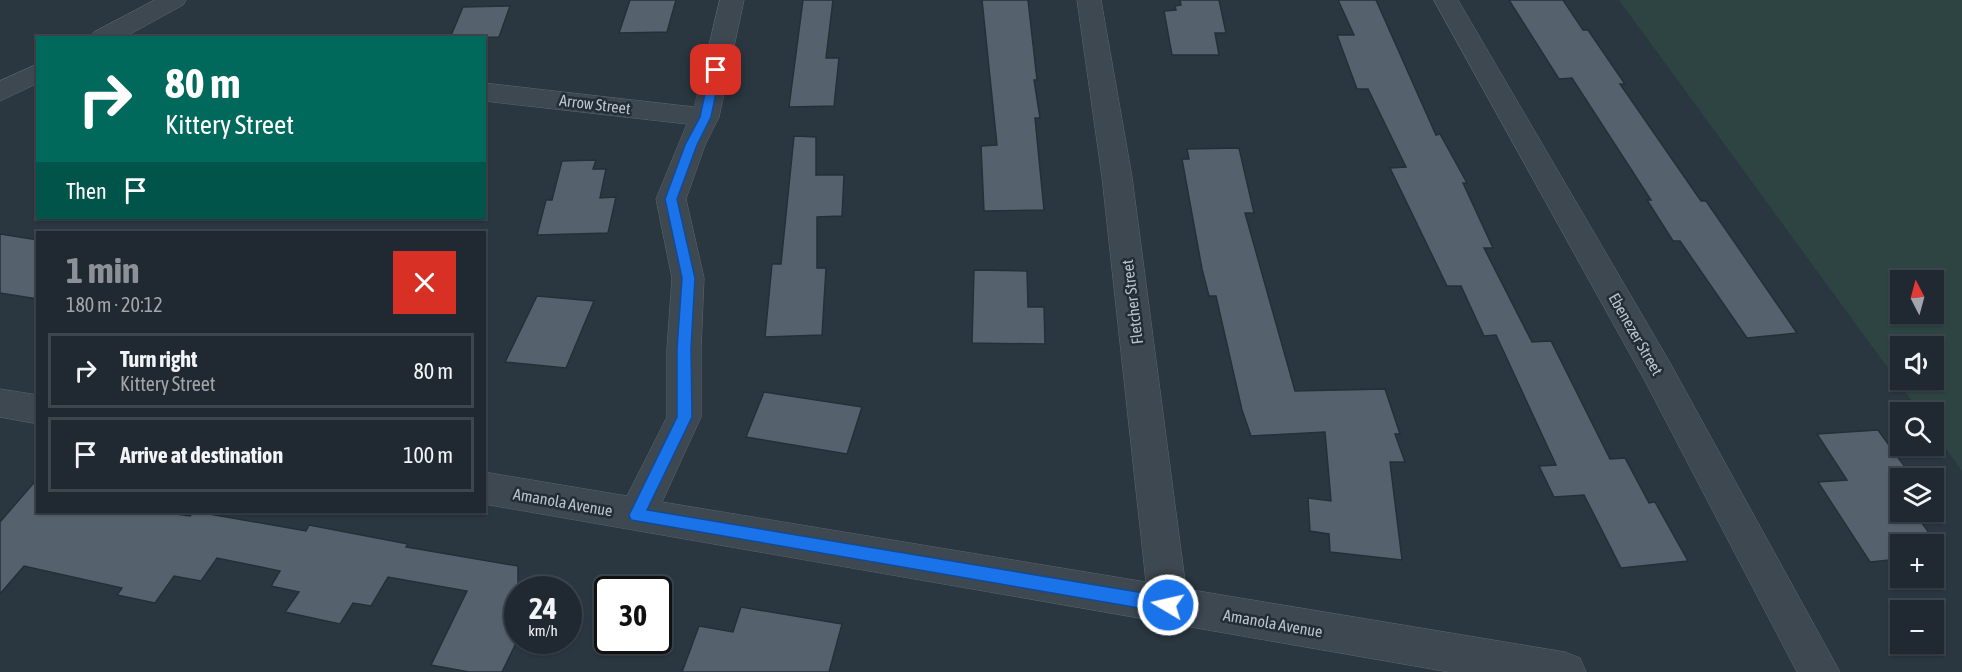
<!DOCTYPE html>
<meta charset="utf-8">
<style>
body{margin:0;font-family:"Asap Condensed",sans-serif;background:#2d353d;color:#f1f3f6;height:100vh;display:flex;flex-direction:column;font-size:22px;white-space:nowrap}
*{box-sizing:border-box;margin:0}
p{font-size:20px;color:#a2a6ab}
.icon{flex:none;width:33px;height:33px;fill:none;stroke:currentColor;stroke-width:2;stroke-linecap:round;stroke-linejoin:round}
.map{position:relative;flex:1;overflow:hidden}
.panel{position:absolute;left:36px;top:231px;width:450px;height:282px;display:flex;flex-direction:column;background:#202931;border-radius:0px;box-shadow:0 2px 4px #0004,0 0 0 2px #3d454d}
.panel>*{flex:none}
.hud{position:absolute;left:36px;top:36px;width:450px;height:183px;border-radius:0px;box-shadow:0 2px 4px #0004,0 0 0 2px #3d454d;background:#00695c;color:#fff;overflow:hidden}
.needle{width:39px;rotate:354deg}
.buttons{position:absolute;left:1890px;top:270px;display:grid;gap:12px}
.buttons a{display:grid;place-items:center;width:54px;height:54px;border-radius:0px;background:#202931;box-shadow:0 2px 4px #0004,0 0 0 2px #3d454d;font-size:30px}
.speed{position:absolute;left:504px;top:576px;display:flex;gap:12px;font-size:30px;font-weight:700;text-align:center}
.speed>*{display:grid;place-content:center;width:78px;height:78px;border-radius:50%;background:#202931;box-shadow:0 2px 4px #0004,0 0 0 2px #3d454d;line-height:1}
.speed small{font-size:15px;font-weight:400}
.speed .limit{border:3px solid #111;border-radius:9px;background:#fff;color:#111}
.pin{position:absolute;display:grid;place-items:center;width:51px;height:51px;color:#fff;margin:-26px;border-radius:12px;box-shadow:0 3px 9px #0006}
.me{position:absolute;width:66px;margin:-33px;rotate:279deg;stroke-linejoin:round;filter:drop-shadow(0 0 4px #0008)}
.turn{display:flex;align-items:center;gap:21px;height:126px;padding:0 30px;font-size:27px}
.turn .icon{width:78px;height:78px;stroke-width:2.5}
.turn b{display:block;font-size:42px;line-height:51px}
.then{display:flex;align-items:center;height:57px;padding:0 30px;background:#0003;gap:12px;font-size:22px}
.round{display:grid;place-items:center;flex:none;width:63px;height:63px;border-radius:0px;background:#2d353d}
.headline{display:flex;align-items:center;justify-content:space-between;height:102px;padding:0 30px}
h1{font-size:36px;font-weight:700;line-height:45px;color:#8c9099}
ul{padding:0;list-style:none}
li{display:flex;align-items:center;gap:18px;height:75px;margin:0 12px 9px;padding:0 18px;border:3px solid #3d454d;border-radius:0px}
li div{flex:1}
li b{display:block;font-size:22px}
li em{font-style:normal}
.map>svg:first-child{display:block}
.green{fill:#2d4442;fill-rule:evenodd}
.building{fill:#55626e;stroke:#252f38;stroke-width:1.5}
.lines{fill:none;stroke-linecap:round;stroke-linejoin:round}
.minor-casing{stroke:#5c666e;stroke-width:1}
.minor{fill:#3e4851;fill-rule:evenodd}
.route{fill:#1a73e8;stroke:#114b97;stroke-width:1.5}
.labels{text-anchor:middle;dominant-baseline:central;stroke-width:5;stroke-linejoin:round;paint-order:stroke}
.street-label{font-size:16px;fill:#bbc3cb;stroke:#222d36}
</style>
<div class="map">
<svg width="1962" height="672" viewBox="0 0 1962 672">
<rect width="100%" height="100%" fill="#2a3741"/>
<path class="green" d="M1619 0H1962V471L1934 432V412H1920ZM1900 280H1934V314H1900ZM1934 346V380H1900V346Z"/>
<g class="building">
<path d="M630 0H676L667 32 619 33Z"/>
<path d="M803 0H833L826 58H839L834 106 789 107Z"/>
<path d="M982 0H1028L1037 80H1034L1040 118H1035L1044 210 984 211 981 146 997 145Z"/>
<path d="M1180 0H1219L1226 33H1215L1219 55H1172L1164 11 1176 10 1175 6 1181 5Z"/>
<path d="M1338 0H1376L1436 135 1440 134 1467 183H1463L1493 248H1484L1532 342 1551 341 1610 459 1625 458 1649 503 1655 502 1688 561 1621 568 1584 495 1554 497 1539 466 1556 465 1496 335 1484 336 1461 286H1447L1390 168 1406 167 1368 89H1357L1337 35H1354Z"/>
<path d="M1509 0H1563L1583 30H1588L1625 84H1620L1701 201H1706L1797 333 1747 338 1680 241H1673L1647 200H1651L1572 78 1559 79Z"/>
<path d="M510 6 499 37 450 38 463 7Z"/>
<path d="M794 136 816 137V175H844L842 216 817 217V268H826L822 335 765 337 772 264H781Z"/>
<path d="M1239 148 1254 213H1245L1295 391 1385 389 1400 434H1395L1405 462H1390L1402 560 1330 552 1329 534 1310 531 1308 498 1331 501 1325 432 1251 436 1242 410 1216 296H1209L1202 269 1182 159H1189L1187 149Z"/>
<path d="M596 160 593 169H606L600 198 616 197 608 233 537 235 546 200H552L562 161Z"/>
<path d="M0 234 38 240V299L0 293Z"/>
<path d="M974 270 1027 271 1028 307H1044L1045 344 972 343Z"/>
<path d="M537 296 594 301 566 368 505 362Z"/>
<path d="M764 392 862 407 847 454 746 437Z"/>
<path d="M1878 430 1913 478H1891L1900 492V512H1914L1945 555 1934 556V544H1900V559L1870 562 1818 482 1847 480 1817 434Z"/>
<path d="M38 478V512H162L190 516 194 512H198L306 531 309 525 408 544 406 547 518 566V639L502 672H469L431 665 467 591 388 577 371 606 353 603 340 624 285 612 299 592 271 586 280 571 217 558 201 581 174 576 155 603 117 595 122 588 24 566 0 594V522Z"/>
<path d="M741 607 842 624 829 672H682L699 626 733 632Z"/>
</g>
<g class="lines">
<g class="minor-casing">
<g id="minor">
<path d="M155 0H186L183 5 123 38H90L94 32Z"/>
<path d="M720 0H744L719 117 705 145 686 199 704 278 701 349V417L662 502 1146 582 1102 177 1077 0H1101L1132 177 1186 589 1565 652 1580 658 1586 672H1449L484 504V472L627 496 667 417V349L672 278 656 199 687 124 484 101V83L694 107Z"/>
<path d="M1434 0H1458L1669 361 1840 672H1797L1645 381Z"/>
<path d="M38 64V83L0 101V81Z"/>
<path d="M0 389 38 395V424L0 417Z"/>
</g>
</g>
<use href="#minor" class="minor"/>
</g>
<path class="route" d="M716 67 721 70 711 117 697 145 677 199 695 278 691 349 692 417 647 510 1168 597 1173 600 1176 605 1173 610 1168 613 631 520 629 515 677 417V349L682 278 665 199 685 145 700 117 710 70Z"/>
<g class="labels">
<g class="street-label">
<text transform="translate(595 104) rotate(7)">Arrow Street</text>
<text transform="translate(1132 302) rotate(-97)">Fletcher Street</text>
<text transform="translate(1636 334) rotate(60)">Ebenezer Street</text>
<text transform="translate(563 502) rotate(10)">Amanola Avenue</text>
<text transform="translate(1273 623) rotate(10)">Amanola Avenue</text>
</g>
</g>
</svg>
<div class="buttons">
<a><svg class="needle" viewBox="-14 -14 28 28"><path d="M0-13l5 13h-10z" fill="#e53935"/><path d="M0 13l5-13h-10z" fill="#a2a6ab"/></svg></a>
<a><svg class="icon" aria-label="sound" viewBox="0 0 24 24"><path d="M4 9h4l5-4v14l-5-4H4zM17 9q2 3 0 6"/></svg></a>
<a><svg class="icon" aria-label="search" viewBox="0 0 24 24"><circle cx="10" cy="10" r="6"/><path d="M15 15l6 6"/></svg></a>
<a><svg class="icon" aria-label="layers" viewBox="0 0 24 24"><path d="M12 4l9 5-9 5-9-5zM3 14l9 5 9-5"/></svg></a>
<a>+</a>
<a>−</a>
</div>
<div class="speed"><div>24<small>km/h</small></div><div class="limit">30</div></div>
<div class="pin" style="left:716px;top:70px;background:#d93025"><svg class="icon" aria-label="arrive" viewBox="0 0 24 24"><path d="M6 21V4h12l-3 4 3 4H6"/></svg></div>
<svg class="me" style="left:1168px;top:605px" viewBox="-20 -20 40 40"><circle r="17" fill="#1a73e8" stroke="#fff" stroke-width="3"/><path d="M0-11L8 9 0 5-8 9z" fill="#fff"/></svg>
<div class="hud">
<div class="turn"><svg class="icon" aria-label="right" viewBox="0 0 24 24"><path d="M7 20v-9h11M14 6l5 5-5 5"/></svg><div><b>80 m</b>Kittery Street</div></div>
<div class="then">Then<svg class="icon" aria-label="arrive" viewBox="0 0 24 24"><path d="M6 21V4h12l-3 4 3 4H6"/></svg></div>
</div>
<section class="panel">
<div class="headline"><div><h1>1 min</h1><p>180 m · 20:12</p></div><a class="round" style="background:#d93025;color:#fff"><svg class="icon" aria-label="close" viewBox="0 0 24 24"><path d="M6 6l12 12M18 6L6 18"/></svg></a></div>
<ul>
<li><svg class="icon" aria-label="right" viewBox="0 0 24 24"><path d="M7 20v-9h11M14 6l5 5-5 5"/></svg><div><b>Turn right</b><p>Kittery Street</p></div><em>80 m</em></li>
<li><svg class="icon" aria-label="arrive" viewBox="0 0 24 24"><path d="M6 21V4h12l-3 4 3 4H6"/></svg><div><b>Arrive at destination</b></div><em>100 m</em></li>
</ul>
</section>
</div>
